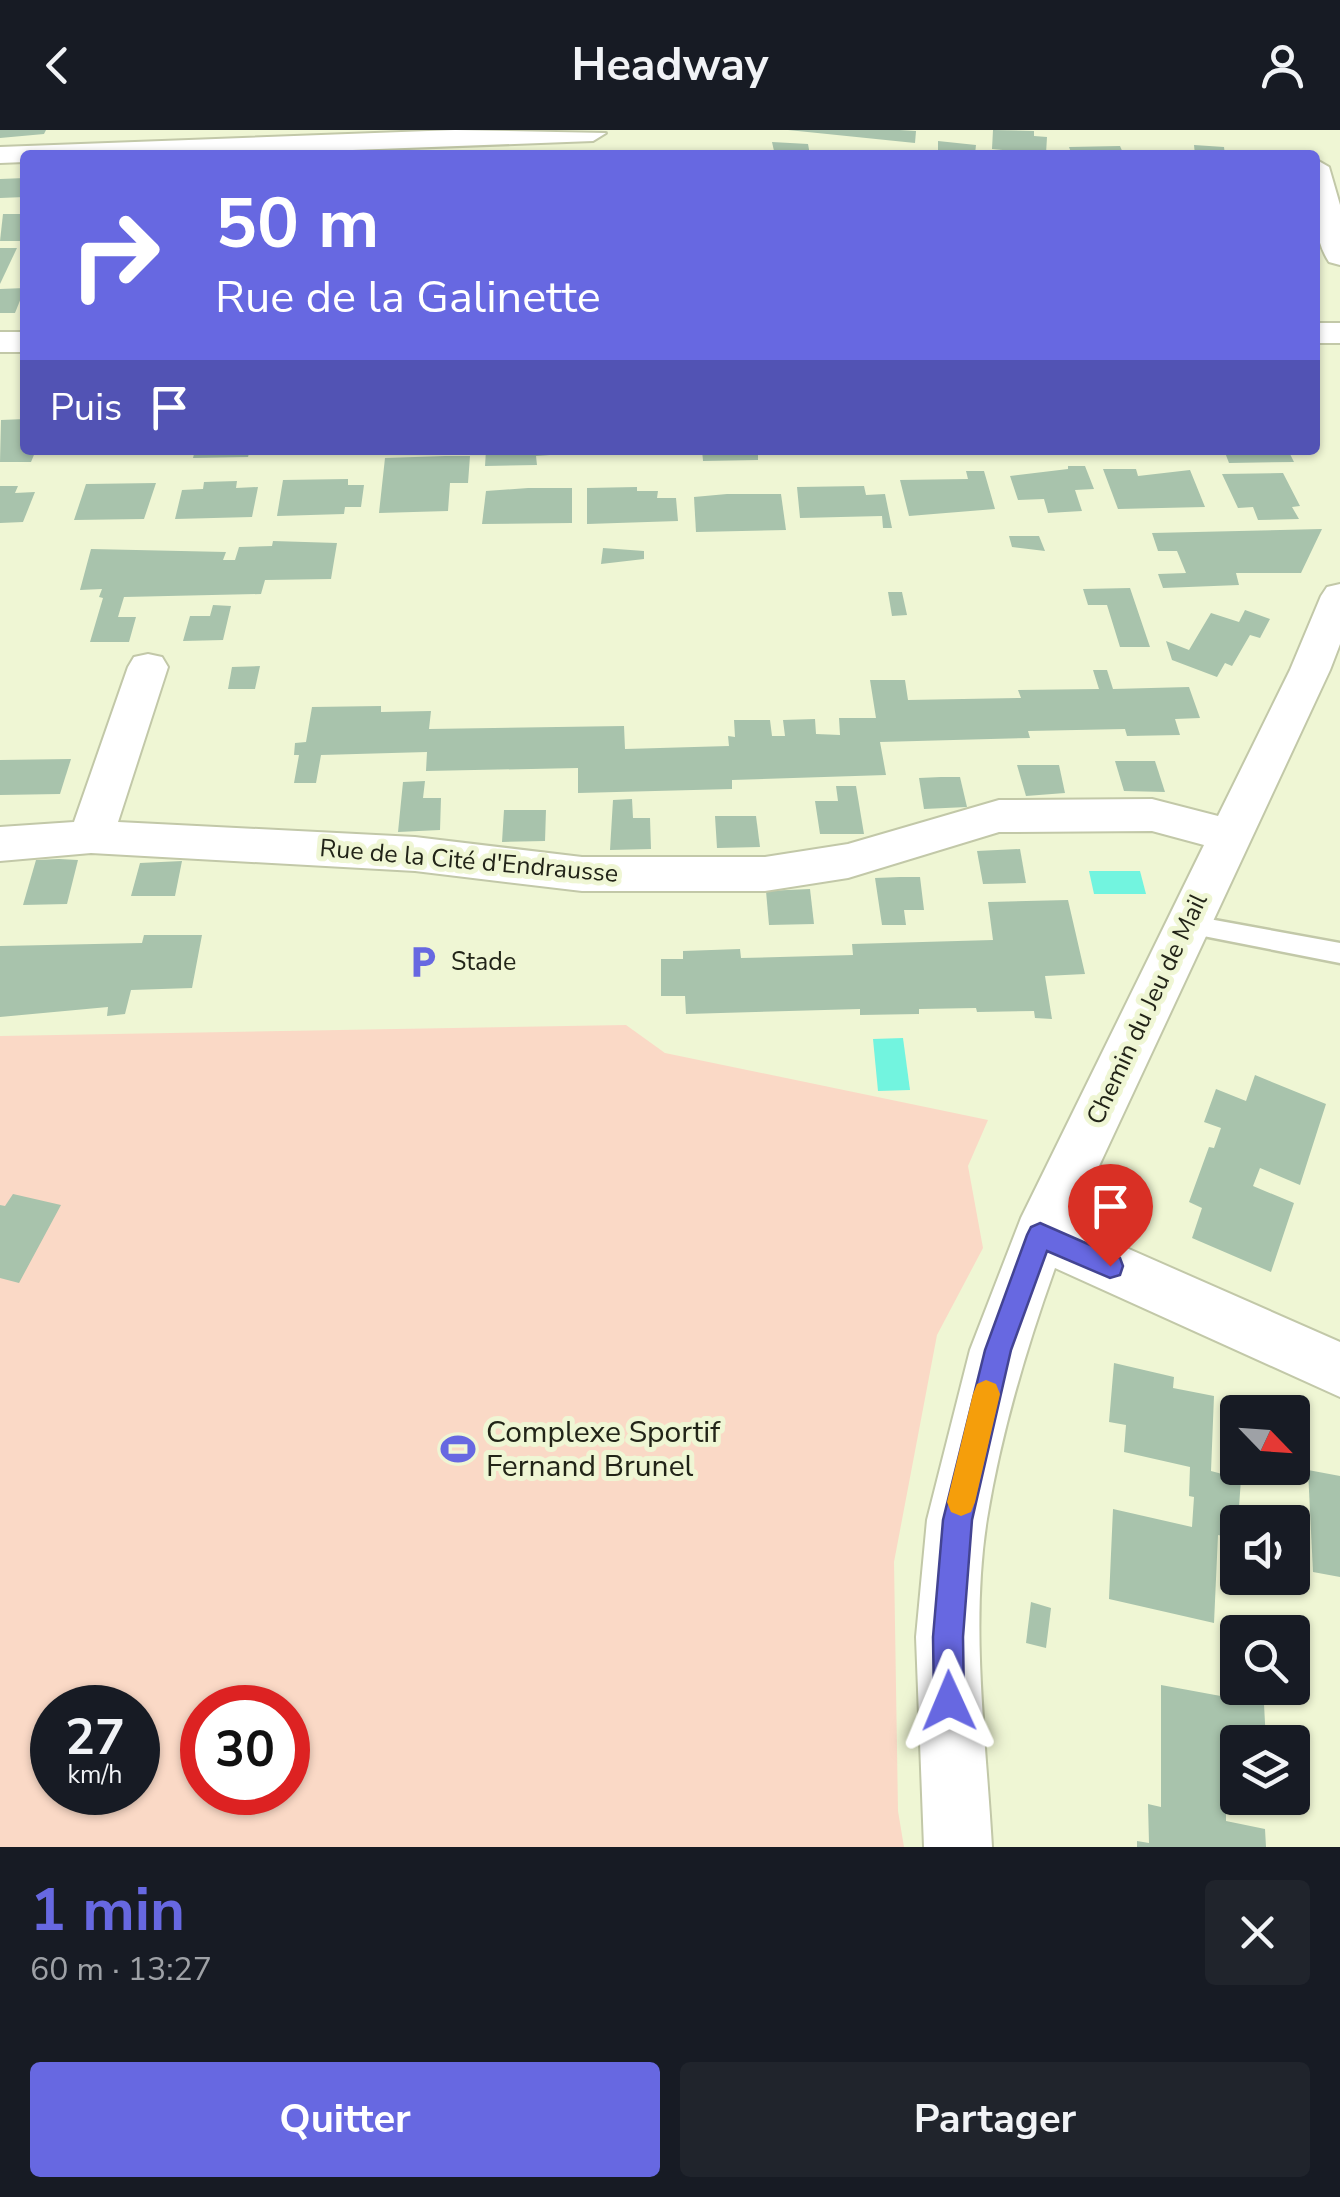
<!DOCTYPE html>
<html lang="fr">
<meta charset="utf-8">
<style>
body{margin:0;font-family:"Nunito Sans",sans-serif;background:#20242c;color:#f1f3f6;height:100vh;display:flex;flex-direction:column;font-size:38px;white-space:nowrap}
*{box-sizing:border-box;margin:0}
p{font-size:32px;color:#9ea1a6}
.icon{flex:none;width:55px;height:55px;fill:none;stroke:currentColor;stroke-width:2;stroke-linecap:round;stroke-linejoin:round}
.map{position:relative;height:1717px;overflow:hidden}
.sheet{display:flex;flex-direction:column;background:#171b24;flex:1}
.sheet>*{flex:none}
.hud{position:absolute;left:20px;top:20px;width:1300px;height:305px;border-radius:10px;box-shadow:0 2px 8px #0004;background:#6768e1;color:#fff;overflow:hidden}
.needle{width:65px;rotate:115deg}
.fabs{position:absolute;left:1220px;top:1265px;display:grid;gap:20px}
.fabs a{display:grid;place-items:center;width:90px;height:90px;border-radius:10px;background:#171b24;box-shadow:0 2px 8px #0004;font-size:50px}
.speed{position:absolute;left:30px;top:1555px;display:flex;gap:20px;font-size:50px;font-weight:700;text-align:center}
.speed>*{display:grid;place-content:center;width:130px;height:130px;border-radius:50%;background:#171b24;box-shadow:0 2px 8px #0004;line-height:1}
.speed small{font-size:25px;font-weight:400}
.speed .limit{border:15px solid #d22;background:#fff;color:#111}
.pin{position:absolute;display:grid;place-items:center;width:85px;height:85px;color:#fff;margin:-102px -42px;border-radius:50% 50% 50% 0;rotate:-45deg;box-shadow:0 0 10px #0007}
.pin .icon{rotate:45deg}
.me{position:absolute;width:110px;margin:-55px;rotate:359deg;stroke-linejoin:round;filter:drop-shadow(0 0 8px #0008)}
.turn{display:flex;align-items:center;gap:35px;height:210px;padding:0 30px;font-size:45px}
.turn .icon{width:130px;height:130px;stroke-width:2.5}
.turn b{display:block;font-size:70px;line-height:85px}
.then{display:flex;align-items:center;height:95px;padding:0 30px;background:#0003;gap:20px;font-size:38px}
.round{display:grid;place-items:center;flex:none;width:105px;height:105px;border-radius:10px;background:#20242c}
.head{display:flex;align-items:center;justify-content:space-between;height:170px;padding:0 30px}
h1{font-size:60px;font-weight:700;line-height:75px;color:#6768e1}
.cta{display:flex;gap:20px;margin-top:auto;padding:20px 30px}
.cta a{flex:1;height:115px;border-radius:10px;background:#6768e1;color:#fff;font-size:40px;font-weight:700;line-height:115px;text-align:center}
.cta a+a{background:#20242c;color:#f1f3f6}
header{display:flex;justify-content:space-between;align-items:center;height:130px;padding:0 30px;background:#171b24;font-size:45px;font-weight:700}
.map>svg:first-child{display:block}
.green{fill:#fad9c6;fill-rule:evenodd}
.water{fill:#72f4df}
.building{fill:#a8c3ac}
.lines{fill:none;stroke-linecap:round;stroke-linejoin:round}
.service-casing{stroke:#c2c8a8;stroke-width:5}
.minor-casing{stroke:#c2c8a8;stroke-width:4}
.service{fill:#fff;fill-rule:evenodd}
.minor{fill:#fff;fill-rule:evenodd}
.route{fill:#6768e1;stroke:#434492;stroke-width:2.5}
.slow{fill:#f59e0b}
.labels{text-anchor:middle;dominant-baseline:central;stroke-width:10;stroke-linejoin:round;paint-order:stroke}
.street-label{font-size:25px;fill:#222418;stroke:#eff6d4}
.poi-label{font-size:25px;fill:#222418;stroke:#eff6d4;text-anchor:start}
.near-poi-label{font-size:30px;fill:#222418;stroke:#eff6d4;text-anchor:start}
</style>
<header><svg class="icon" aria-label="back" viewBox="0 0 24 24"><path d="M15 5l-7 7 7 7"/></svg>Headway<svg class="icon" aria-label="person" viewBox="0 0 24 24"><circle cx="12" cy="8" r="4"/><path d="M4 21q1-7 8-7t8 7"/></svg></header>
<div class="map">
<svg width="1340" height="1717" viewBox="0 0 1340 1717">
<rect width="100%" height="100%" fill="#eff6d4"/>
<path class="green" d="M626 895 665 923 988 990 968 1036 983 1118 937 1205 894 1432 898 1681 904 1717H0V906ZM52 1578H138V1662H52ZM202 1578H288V1662H202Z"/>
<g class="water">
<path d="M1089 741H1140L1146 764H1094Z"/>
<path d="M903 908 910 960 878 961 873 909Z"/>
</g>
<g class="building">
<path d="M0 0H46L44 4 0 8Z"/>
<path d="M788 0H900L916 1 915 13Z"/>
<path d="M993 0 1034 1V6L1047 7 1046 24 992 19Z"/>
<path d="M938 11 976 15 975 24 938 21Z"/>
<path d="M772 12 808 14 810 25H762L761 22 774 21Z"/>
<path d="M1194 15 1224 17 1225 25H1195Z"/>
<path d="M1120 16 1124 25H1072L1069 17Z"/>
<path d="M25 48V67L0 68V49Z"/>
<path d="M3 84H25L20 111H0Z"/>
<path d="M0 118H17L0 154Z"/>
<path d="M25 158 15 183H0V159Z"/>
<path d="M25 289V320H36L31 332H0L1 290Z"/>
<path d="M195 320H250L248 327 193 328Z"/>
<path d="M486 320H550V325L536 326 537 335 485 336Z"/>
<path d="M702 320H758V330L703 331Z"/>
<path d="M1224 320 1289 322 1294 332 1229 333Z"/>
<path d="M445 326H470L468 353H450L448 381 379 383 385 328Z"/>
<path d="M1068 336H1085L1094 359 1075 360 1082 381 1048 383 1044 369 1018 370 1010 346 1068 339Z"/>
<path d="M1103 339H1136L1138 346 1190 340 1205 377 1118 379Z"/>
<path d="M966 341H984L995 379 909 386 900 350 968 349Z"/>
<path d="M1283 343 1300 376 1292 377 1299 389 1258 390 1253 377 1238 378 1222 344Z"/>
<path d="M348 349V355H364L361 377H345L344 384 277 386 283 350Z"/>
<path d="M237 351 236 358 258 357 252 387 175 389 182 360 203 359 204 352Z"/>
<path d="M156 353 144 389 74 390 86 354Z"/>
<path d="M0 356H18L15 363 35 362 23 392 0 393Z"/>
<path d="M864 356 866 365 885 364 892 398H883L882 386 800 388 797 357Z"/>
<path d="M637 357V361H658L657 368H676L678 391 587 394V358Z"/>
<path d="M528 358H572V393L482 394 486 361Z"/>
<path d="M727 364H781L786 400 696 402 694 367Z"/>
<path d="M1322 399 1301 443H1236L1239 455 1163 458 1158 444 1186 443 1177 421H1158L1152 403Z"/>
<path d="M1009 406H1039L1045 421 1012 417Z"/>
<path d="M273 411 337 413 331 449 265 450 261 464 124 467 118 487H136L129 512H90L103 468 99 467 102 459 80 460 91 419 226 422 223 430H235L239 417 272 416Z"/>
<path d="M603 418 644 421V429L601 434Z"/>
<path d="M1130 458 1150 517H1120L1107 475H1088L1083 459Z"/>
<path d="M888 462H902L907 485 892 486Z"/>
<path d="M213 475 231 476 223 510 183 511 190 486H210Z"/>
<path d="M1245 480 1270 489 1260 508 1250 505 1232 536 1225 533 1217 547 1172 530 1166 511 1189 520 1211 483 1239 492Z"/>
<path d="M260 536 255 559H228L232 537Z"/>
<path d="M1093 540H1107L1113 559 1189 557 1200 588 1175 589 1180 605 1127 606 1125 599 1028 601 1030 608 880 612 886 645 732 650V659L578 663V638L426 641 427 622 321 625 316 653H294L299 625H294L295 613 306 612 312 577 381 576V582L431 581 429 599 624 596 625 619 729 616 728 606 735 607 734 590H770L772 606H785L783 590 815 589 816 604 840 605 839 588H876L870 550H905L908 570 1021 568 1018 560 1099 559Z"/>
<path d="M71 629 60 664 0 665V630Z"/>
<path d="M1115 631H1155L1165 662 1124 661Z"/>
<path d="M1017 635H1059L1065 663 1026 666Z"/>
<path d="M941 647H960L967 677 924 679 919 648Z"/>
<path d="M425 651 423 668H441L440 700 398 702 403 652Z"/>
<path d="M836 656H856L864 704H820L815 671H838Z"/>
<path d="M632 669 633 688H650L651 719 610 720 613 670Z"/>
<path d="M504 680H546L545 711 502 712Z"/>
<path d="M715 686H756L760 717 717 718Z"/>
<path d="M1020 719 1026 753 983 754 977 721Z"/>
<path d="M59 729 78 730 67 774 23 775 36 730Z"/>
<path d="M182 731 175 766H131L140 733Z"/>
<path d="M900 747H920L924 780H904L906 795H882L875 748Z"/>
<path d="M810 759 814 794 769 795 766 761Z"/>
<path d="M1068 770 1085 844 1045 846 1052 889 1035 888 1034 881 977 882 976 878 919 879V884L860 885V879L686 884 685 866H661V829H683V821L740 819 741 828 853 825 852 814 993 810 988 772Z"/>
<path d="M144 805H202L192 858 131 860 125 884 107 886 108 877 0 887V816L142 813Z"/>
<path d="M1255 945 1326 974 1300 1055 1260 1038 1253 1056 1294 1073 1271 1142 1192 1108 1202 1078 1189 1072 1209 1017 1214 1018 1221 998 1204 992 1216 959 1246 971Z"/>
<path d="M13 1064 61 1075 19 1153 0 1148V1075L5 1076Z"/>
<path d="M1114 1233 1174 1247 1173 1258 1214 1266 1211 1341 1241 1349 1239 1377 1247 1379 1246 1392H1238V1409L1218 1405 1214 1493 1109 1469 1113 1379 1192 1397 1194 1367 1189 1366 1190 1337 1124 1322 1126 1295 1109 1292Z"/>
<path d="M1308 1340 1340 1346V1447L1313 1442Z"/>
<path d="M1031 1472 1051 1478 1046 1518 1026 1513Z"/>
<path d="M1161 1555 1264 1574 1266 1612H1238V1657L1226 1654V1691L1265 1699 1266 1717H1137V1711L1149 1713 1148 1674 1161 1677Z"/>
</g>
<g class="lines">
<g class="service-casing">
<path id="service" d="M1187 785 1340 813V833L1178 801 1175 794 1178 787Z"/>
</g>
<g class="minor-casing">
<g id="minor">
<path d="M455 0 606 3 593 11 221 25H25V32L0 33V17Z"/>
<path d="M1315 29 1329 37 1340 75V135L1329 132C1310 103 1315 62 1315 29Z"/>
<rect x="1315" y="193" width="25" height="20"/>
<rect x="0" y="202" width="25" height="20"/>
<path d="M1340 454V514L1330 540 1072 1094 1340 1212V1267L1055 1138C1026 1219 1001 1303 987 1389 970 1496 986 1609 992 1717H924L916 1507 927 1390 970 1220 1021 1088 1204 715 1152 701 999 702 848 748 765 761H582L415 741 91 723 0 731V697L74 692 128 537 134 527 148 524 162 527 168 537 118 692 415 707 582 727H765L848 714 999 670 1152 669 1218 686 1290 540 1321 466 1327 457Z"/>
</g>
</g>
<use href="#service" class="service"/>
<use href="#minor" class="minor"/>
</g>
<path class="route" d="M1040 1093 1120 1128 1123 1136 1120 1145 1110 1148 1047 1121 1011 1220 972 1390 963 1507 964 1571 960 1582 949 1587 938 1582 934 1571 933 1507 943 1390 985 1220 1027 1105 1031 1097Z"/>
<path class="slow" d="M986 1250 996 1254 1000 1264 975 1372 971 1382 961 1386 951 1382 947 1372 973 1264 977 1254Z"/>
<defs>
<g id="parking-bare" transform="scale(2.7)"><path d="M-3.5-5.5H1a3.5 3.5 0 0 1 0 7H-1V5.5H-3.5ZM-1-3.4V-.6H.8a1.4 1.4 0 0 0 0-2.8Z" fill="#6768e1" stroke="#eff6d4" stroke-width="2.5" paint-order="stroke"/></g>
<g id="stadium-bare" transform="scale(2.7)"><path d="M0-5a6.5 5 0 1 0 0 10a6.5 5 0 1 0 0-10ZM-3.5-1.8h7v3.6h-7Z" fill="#6768e1" stroke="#eff6d4" stroke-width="2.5" paint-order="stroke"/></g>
</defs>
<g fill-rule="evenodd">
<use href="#parking-bare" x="423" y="832"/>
<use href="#stadium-bare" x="458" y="1319"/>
</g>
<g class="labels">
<g class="street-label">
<text transform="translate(469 731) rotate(5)">Rue de la Cité d'Endrausse</text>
<text transform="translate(1147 879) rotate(-65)">Chemin du Jeu de Mail</text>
</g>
<g class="poi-label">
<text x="451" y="832">Stade</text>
</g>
<g class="near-poi-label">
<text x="486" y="1302">Complexe Sportif<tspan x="486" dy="34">Fernand Brunel</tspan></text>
</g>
</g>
</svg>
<div class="fabs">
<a><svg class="needle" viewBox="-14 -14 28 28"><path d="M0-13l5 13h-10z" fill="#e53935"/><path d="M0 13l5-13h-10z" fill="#9ea1a6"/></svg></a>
<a><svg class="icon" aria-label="sound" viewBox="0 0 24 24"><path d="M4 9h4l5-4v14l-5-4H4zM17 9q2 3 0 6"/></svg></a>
<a><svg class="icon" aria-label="search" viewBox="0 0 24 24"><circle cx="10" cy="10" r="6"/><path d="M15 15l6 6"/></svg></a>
<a><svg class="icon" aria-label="layers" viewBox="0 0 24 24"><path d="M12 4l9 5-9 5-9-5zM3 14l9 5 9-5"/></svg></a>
</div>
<div class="speed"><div>27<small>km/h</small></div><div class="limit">30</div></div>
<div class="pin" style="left:1110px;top:1136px;background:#d93025"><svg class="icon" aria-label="arrive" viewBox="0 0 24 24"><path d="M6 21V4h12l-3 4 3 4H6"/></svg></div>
<svg class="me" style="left:949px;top:1571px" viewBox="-20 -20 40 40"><path d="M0-17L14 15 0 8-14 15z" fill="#6768e1" stroke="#fff" stroke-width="4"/></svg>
<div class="hud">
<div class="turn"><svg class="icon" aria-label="right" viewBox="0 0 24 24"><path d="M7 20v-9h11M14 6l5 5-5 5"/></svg><div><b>50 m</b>Rue de la Galinette</div></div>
<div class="then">Puis<svg class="icon" aria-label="arrive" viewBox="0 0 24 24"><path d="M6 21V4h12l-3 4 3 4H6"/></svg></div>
</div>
</div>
<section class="sheet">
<div class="head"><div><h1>1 min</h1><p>60 m · 13:27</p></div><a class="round"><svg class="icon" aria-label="close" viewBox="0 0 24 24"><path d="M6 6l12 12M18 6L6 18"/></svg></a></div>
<div class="cta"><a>Quitter</a><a>Partager</a></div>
</section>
